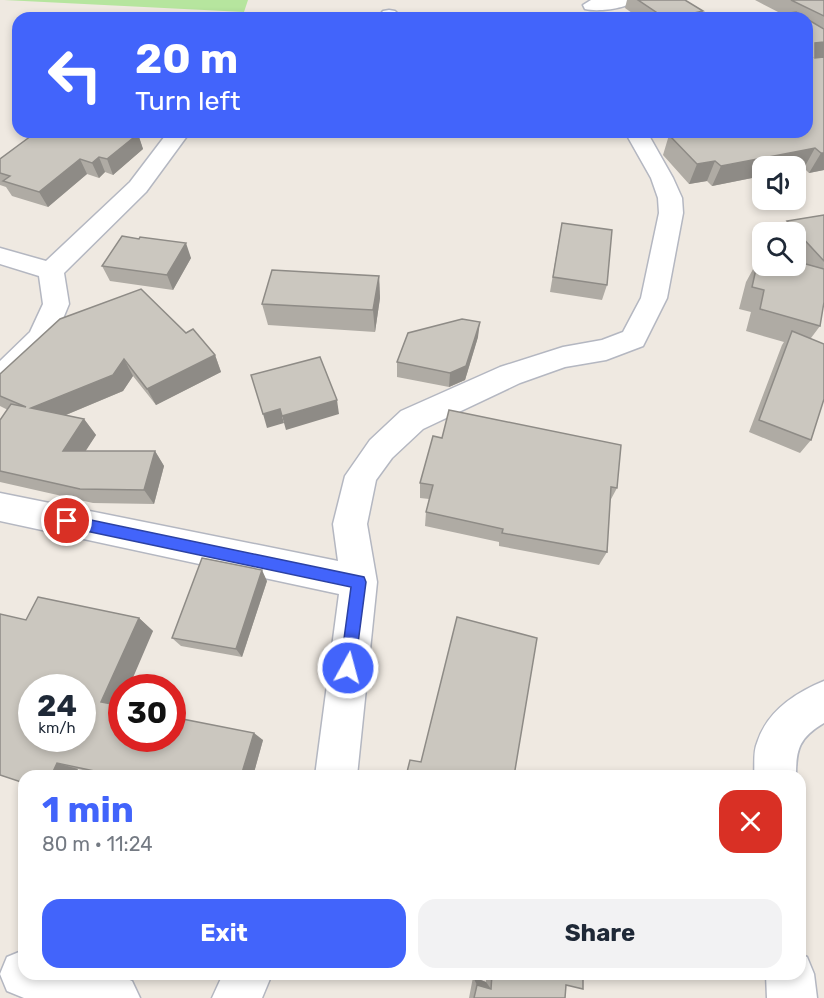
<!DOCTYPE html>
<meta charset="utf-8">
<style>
body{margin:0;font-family:Rubik,sans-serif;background:#f2f2f3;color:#1f2937;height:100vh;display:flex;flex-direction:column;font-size:22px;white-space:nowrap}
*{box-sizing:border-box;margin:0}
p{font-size:20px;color:#747a83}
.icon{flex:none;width:33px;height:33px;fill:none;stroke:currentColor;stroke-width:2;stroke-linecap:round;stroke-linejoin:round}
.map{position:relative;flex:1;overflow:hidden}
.details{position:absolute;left:18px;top:770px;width:788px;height:210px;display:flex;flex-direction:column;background:#fff;border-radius:18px;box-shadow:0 3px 9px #0003}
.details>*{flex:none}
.banner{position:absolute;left:12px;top:12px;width:801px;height:126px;border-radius:18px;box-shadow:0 3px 9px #0003;background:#4264fb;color:#fff;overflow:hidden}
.buttons{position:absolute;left:752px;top:156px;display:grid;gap:12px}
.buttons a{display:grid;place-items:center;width:54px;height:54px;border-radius:12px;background:#fff;box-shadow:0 3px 9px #0003;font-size:30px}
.speed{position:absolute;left:18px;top:674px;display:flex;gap:12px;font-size:30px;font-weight:700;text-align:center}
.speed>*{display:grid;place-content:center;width:78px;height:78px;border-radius:50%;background:#fff;box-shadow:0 3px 9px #0003;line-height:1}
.speed small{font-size:15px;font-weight:400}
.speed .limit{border:9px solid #d22;background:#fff;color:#111}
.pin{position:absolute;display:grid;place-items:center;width:51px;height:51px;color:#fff;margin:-26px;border:3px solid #fff;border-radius:50%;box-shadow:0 2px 6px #0007}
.me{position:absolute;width:66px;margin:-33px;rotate:7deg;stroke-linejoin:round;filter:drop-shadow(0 0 4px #0008)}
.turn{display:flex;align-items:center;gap:21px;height:126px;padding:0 24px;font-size:27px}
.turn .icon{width:78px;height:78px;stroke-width:2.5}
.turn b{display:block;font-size:42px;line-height:51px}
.round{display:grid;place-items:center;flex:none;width:63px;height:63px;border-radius:18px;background:#f2f2f3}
.head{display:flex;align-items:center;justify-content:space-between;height:102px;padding:0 24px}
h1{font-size:36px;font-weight:700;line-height:45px;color:#4264fb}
.cta{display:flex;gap:12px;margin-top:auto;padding:12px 24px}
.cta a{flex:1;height:69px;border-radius:18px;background:#4264fb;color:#fff;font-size:24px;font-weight:700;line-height:69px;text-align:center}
.cta a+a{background:#f2f2f3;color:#1f2937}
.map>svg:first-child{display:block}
.green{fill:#b6e59e}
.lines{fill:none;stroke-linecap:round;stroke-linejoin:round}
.street-casing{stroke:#b4b7c1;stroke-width:3}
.street{fill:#fff;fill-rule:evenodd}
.wall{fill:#afaba4}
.shaded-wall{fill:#8e8b86}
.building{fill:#cbc7bf;stroke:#8e8b86;stroke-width:1.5;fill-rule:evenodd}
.route{fill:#4264fb;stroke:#2b41a3;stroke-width:1.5}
</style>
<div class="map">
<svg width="824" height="998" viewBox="0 0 824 998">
<rect width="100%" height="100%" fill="#efe9e1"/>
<path class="green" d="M4 0H248L244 12Z"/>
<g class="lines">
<g class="street-casing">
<g id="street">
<path d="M591 0H635C627 9 597 12 585 9L583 5Z"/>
<path d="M389 10 395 11 402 18H382L380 15 383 11Z"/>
<path d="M168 132H190L146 192 64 273 69 304 55 338 10 387 0 390V361L30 332 43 304 39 276 0 264V248L46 261 130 182Z"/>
<path d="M625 132H647L673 178 682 198 683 213 667 298 643 346 606 360 565 367 520 383 423 429 392 458 376 480 367 524 377 582 357 776H315L339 594 0 521V493L338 561 333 524 345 476 370 440 401 411 500 367 563 347 602 340 623 332 641 298 659 213 658 198 651 178Z"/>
<path d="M824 681V723C799 738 796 749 796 776H754C755 765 753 752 757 743 767 711 795 693 824 681Z"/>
<path d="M24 950V974H115L132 981 140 998H24L7 991 0 974 7 957Z"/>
<path d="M800 954 807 957 814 974 817 998H767L766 974H800Z"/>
<path d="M223 974H272L262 998H212Z"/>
</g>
</g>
<use href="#street" class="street"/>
</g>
<g class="wall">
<path d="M627 0H685L700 18H639L625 8Z"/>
<path d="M755 0H824V170L809 173 804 168 795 169V166H762V176L712 186 707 181 689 184 663 155 669 135 807 132V18H757L782 14Z"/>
<path d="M42 135H142L139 137 143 149 113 175 105 172 99 178 87 174 48 207 12 196 6 187 0 185V159Z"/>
<path d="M824 215V302L820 326 811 338V440L800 453 749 432 782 345 784 342 746 331 751 312 739 309 746 282 758 260H762V266L801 263 795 256V232H781L787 221Z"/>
<path d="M562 223 607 285 602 300 550 292 559 239Z"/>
<path d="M139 239 191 258 173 290 110 281 102 266Z"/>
<path d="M379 276 380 298 375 332 268 325 262 304Z"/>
<path d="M186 333 215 355 221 372 156 405 133 376 123 391 66 415 84 419 96 435 85 451H155L164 466 154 504 93 503 0 482V420L8 410 0 406V374Z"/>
<path d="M478 337 465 380 449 387 397 377V362Z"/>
<path d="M433 436 617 488 610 501 607 552 599 565 499 546V542L425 526 426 512 429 499 420 498V483Z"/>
<path d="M267 581 242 657 181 646 172 638Z"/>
<path d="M139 618 153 631 122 687 121 706 263 740 253 776H109L78 769 0 775 26 620Z"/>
<path d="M486 974H583L566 985 565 998H469L473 977 486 982Z"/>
</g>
<g class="shaded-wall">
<path d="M703 11 700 18H672Z"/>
<path d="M824 42V60L810 62 815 43Z"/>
<path d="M125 132H141L142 135 139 137 143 149 113 175 107 159Z"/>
<path d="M815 148 804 168 795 169V166H762V176L712 186 721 166Z"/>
<path d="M821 153H824V170L809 173Z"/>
<path d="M99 157 105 172 99 178 92 163Z"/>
<path d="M80 159 87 174 48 207 39 192Z"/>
<path d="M715 161 707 181 689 184 697 164Z"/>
<path d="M186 243 191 258 173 290 167 275Z"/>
<path d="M379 276 380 298 375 332 373 310Z"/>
<path d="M480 322 478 337 465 380 449 387 450 373Z"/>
<path d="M215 355 221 372 156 405 147 389Z"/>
<path d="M124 359 133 376 123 391 44 424 31 408Z"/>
<path d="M337 400 339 414 286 430 282 416Z"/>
<path d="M280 409 284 423 267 428 263 414Z"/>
<path d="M84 419 96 435 76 466 63 451Z"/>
<path d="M155 451 164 466 154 504 144 490Z"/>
<path d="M262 570 267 581 242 657 236 649Z"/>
<path d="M139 618 153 631 129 687H122V705L119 712 101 702Z"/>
<path d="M254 733 263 740 253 776H241Z"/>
<path d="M57 763 78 769 75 776H51Z"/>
<path d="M473 977 486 982 491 989 477 985Z"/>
</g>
<g class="building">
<path d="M638 0H685L703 11 672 18H665Z"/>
<path d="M791 0H824V16Z"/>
<path d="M796 12 806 18H757Z"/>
<path d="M807 19 824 29V42L815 43V58L824 57V153H821L815 148 721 166 715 161 697 164 669 135 685 132H807V58L812 57 807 53Z"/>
<path d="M45 132H131L138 134 107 159 99 157 92 163 80 159 39 192 3 181 10 176 0 173V159L35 133 42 135Z"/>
<path d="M824 215V261L787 221Z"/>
<path d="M562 223 612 230 607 285 553 277Z"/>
<path d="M122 236 139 239 140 237 186 243 167 275 102 266Z"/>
<path d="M758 260 762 261V266H795V261L824 269V302L820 326 760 309 764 290 752 287Z"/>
<path d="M272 270 379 276 373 310 262 304Z"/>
<path d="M141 289 186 333 193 329 215 355 147 389 124 359 113 375 31 408 84 419 63 451H155L144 490 80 489 0 471V420L11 404 26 407 0 396V374L60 319Z"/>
<path d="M462 319 480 322 466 366 450 373 397 362 408 333Z"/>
<path d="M792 331 824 344V399L811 440 759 420Z"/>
<path d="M320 357 337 400 282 416 280 409 263 414 251 375Z"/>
<path d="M449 410 621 445 617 488 611 487 607 552 502 533 503 529 426 512 433 485 420 483 433 436 442 438Z"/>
<path d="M202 558 262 570 236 649 172 638Z"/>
<path d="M38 597 139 618 101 702 122 706V738H172V717L254 733 241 776H118L57 763 51 776H24V783L0 775V614L26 620ZM32 687H82V738H32Z"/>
<path d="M457 617 537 638 514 776H406L410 760 421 762Z"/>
<path d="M492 974H583V989L566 985 565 998H474L477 985 491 989Z"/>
</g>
<path class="route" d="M67 515 364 577 366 582 354 674 348 676 343 674 340 668 351 587 67 527 62 526 60 521 62 517Z"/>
</svg>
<div class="buttons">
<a><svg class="icon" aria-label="sound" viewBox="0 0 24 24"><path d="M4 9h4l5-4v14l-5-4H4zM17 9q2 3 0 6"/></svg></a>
<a><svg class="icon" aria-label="search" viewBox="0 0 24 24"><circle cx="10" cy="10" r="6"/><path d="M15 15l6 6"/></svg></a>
</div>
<div class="speed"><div>24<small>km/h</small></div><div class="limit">30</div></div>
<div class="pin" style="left:67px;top:521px;background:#d93025"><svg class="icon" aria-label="arrive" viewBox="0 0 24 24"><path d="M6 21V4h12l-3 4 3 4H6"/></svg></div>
<svg class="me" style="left:348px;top:668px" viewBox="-20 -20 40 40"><circle r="17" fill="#4264fb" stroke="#fff" stroke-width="3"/><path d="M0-11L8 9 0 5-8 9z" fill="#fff"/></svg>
<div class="banner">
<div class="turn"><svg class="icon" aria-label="left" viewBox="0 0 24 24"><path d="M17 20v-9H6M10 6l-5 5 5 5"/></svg><div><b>20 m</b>Turn left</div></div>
</div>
<section class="details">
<div class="head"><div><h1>1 min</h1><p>80 m · 11:24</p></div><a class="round" style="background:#d93025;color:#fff"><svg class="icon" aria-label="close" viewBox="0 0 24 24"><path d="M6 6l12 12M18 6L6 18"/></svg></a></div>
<div class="cta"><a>Exit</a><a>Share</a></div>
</section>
</div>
